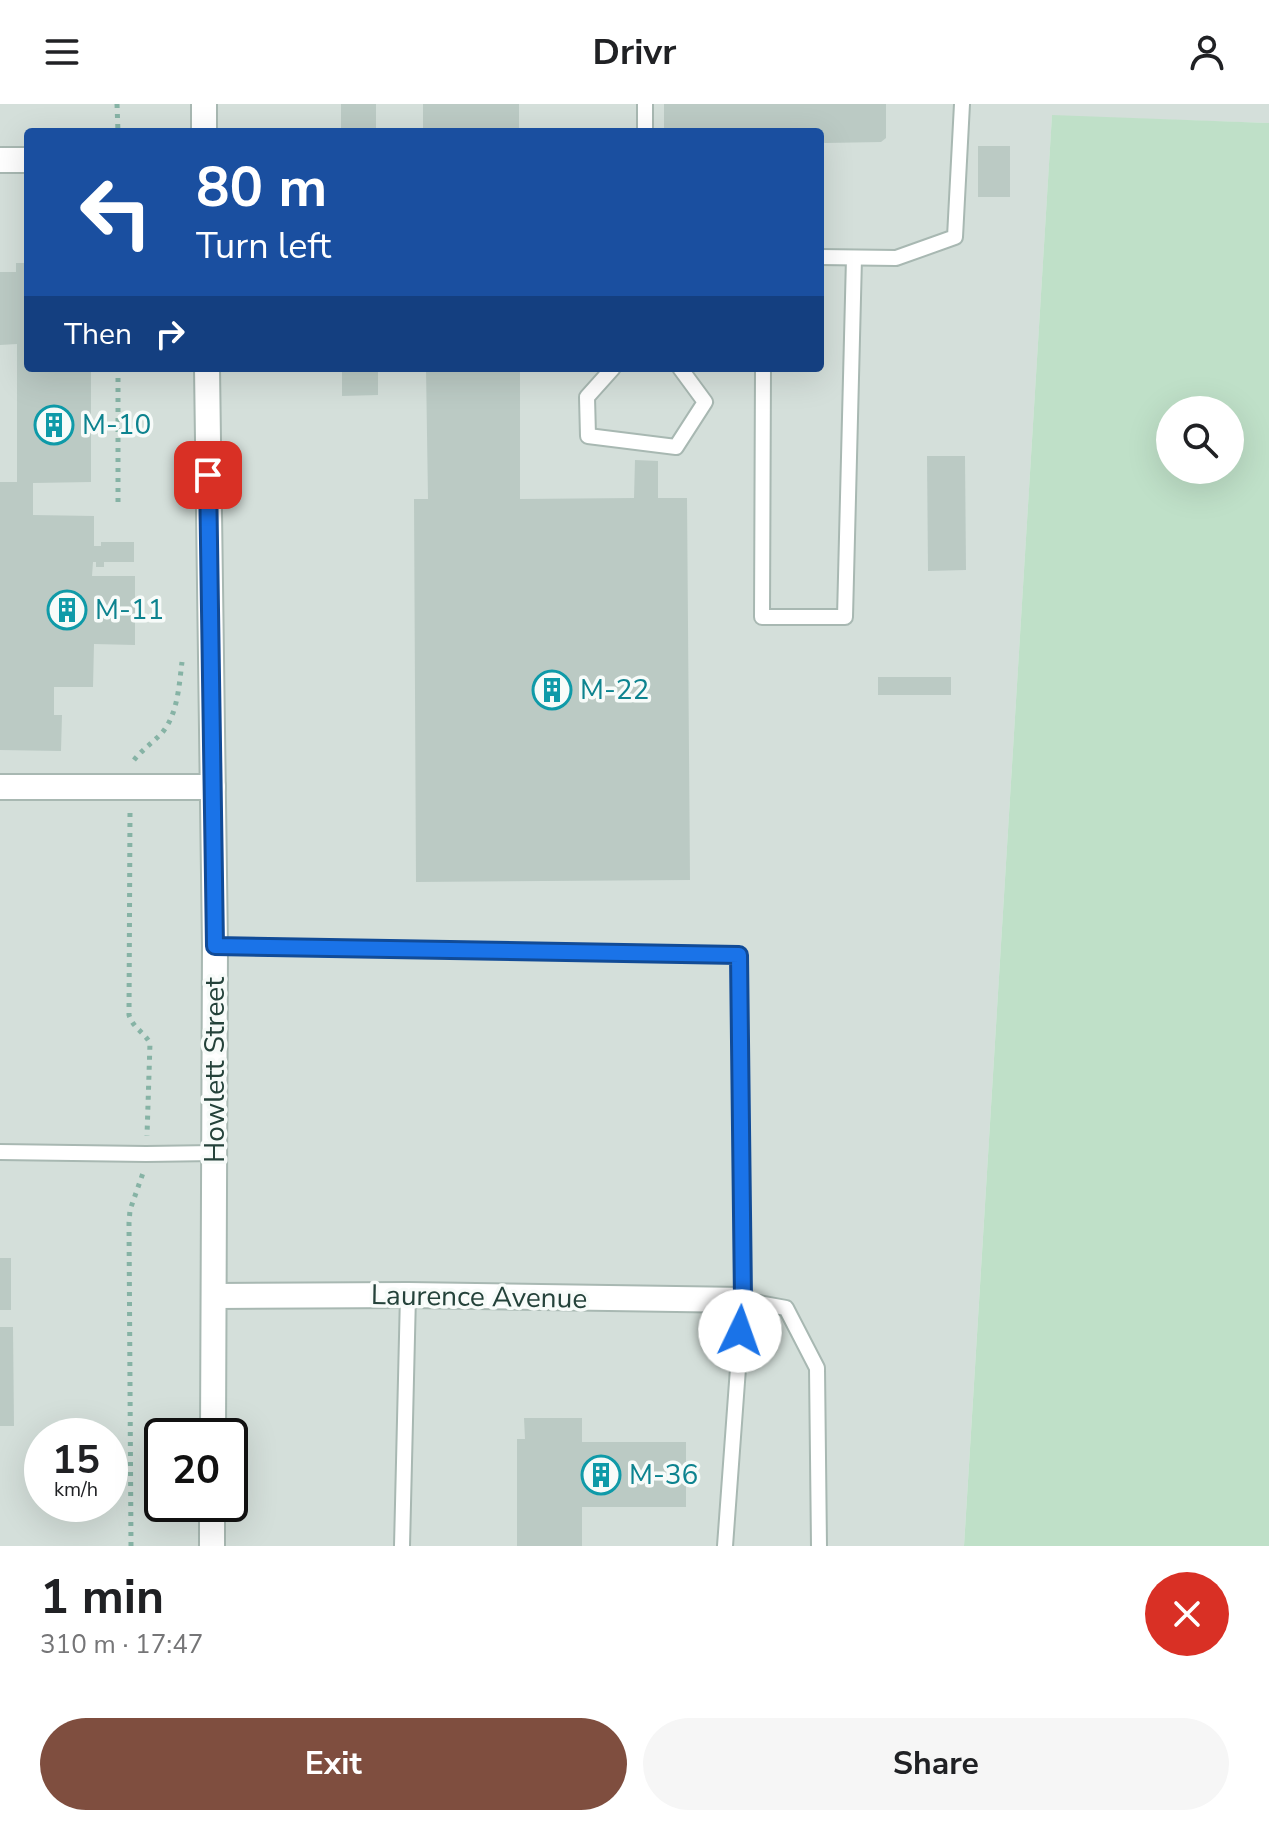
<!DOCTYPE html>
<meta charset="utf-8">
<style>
body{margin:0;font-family:"Nunito Sans",sans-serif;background:#f6f6f6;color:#202124;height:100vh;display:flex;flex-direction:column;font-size:30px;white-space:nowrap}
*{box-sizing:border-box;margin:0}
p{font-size:26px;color:#757577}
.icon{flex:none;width:44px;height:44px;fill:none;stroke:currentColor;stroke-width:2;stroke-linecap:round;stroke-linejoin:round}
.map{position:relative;height:1442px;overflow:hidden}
.panel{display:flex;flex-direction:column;background:#fff;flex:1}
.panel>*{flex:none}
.guide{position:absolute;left:24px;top:24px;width:800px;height:244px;border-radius:8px;box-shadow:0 8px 32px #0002;background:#1a4fa0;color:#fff;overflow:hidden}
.tools{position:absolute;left:1156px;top:292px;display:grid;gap:16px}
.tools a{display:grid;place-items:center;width:88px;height:88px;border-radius:50%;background:#fff;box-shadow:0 8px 32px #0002;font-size:40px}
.speed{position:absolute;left:24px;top:1314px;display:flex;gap:16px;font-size:40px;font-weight:700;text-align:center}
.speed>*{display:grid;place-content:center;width:104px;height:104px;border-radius:50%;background:#fff;box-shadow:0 8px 32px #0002;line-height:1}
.speed small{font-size:20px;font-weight:400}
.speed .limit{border:4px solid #111;border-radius:12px;background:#fff;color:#111}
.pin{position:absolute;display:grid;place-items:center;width:68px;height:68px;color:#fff;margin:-34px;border-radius:16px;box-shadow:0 4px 12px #0006}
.me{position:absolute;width:88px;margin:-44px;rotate:3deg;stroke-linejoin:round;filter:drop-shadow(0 0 6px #0008)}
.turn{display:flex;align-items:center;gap:28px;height:168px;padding:0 40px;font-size:36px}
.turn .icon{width:104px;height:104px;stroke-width:2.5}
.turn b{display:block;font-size:56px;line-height:68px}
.then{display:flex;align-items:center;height:76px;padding:0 40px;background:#0003;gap:16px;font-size:30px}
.round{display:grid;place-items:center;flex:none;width:84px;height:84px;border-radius:42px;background:#f6f6f6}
.head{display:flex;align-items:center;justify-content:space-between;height:136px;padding:0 40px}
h1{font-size:48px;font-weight:700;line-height:60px}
.cta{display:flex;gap:16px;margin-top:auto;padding:16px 40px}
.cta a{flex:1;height:92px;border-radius:48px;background:#7f4e3f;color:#fff;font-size:32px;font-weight:700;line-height:92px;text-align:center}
.cta a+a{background:#f6f6f6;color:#202124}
header{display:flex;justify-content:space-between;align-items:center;height:104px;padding:0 40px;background:#fff;font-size:36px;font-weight:700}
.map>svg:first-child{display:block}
.built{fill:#d4dfda;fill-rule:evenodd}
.green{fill:#bfe0c8;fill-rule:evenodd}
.building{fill:#bbcac4}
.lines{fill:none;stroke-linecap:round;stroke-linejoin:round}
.lane-casing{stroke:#a8b8b2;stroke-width:18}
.street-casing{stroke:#a8b8b2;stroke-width:28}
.path{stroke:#86b3a5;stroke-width:5;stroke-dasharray:4 6;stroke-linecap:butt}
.lane{stroke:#fff;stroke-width:14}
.street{stroke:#fff;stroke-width:24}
.route-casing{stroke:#114b97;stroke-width:20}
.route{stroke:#1a73e8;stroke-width:14}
.labels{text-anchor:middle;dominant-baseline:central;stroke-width:7;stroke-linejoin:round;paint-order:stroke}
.culture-label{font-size:28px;fill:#0d838f;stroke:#f7fbf9;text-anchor:start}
.street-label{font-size:28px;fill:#24423a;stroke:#f7fbf9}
</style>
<header><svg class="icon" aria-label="menu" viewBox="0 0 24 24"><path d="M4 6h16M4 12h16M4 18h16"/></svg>Drivr<svg class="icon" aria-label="person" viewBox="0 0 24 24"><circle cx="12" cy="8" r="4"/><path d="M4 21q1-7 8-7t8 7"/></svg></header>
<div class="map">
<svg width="1269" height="1442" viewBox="0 0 1269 1442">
<rect width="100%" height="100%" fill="#e6efeb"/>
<path class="built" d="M0 0H1269V19L1052 12 964 1442H0ZM28 28H820V264H28ZM42 1332H110V1400H42ZM162 1332H230V1400H162Z"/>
<path class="green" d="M1052 11 1269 19V1442H964ZM1170 306H1230V366H1170Z"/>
<g class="building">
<rect x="341" y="0" width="35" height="28"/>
<rect x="423" y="0" width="96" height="28"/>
<path d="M664 0H886V34L881 38 825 39 820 37V28H664Z"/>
<rect x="978" y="42" width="32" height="51"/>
<path d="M16 159H28V264H91V378L33 379V411L94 412V442H101V438H134V458H104V463H96V458H93L92 472H135V541L94 540 93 583H54V611H62L61 647 0 646V378H17V240L0 241V168H16Z"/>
<path d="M342 264H378V291L342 292Z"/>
<path d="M426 264H520V395L634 394 635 356 658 357V394H687L690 776 416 778 414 395H428Z"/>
<path d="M927 352H965L966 466 928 467Z"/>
<rect x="878" y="573" width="73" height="18"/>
<rect x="0" y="1154" width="11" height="52"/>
<path d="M0 1223H13L14 1322H0Z"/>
<path d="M524 1314H582V1338H686V1403H582V1442H517V1335H525Z"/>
</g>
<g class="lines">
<g class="lane-casing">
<g id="lane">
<path d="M645 0V28"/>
<path d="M820 153 896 154 955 133 962 0"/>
<path d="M613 264 587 293 588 332 676 343 705 298 680 264"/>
<path d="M763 264 762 513H845L854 154"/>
<path d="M215 842 739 851 743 1196 725 1442"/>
<path d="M0 1048 146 1050 215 1049"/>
<path d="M743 1196 786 1204 817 1264 819 1442"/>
<path d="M402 1442 408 1191"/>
</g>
</g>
<g class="street-casing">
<g id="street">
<path d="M204 0V28"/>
<path d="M0 56H28"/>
<path d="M207 264 215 842 213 1332"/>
<path d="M0 683H213"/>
<path d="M215 1192 408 1191 743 1196"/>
<path d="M212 1442V1400"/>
</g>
</g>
<g class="path">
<path d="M117 0 118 28"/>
<path d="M118 264V398"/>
<path d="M134 656C142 646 152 639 161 630 178 611 179 581 182 558"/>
<path d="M130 709 129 911C133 924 144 928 150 939L147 1032"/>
<path d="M131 1442 129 1119 130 1106 143 1069"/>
</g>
<use href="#lane" class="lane"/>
<use href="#street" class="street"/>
</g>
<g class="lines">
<g class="route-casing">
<path id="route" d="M208 371 215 842 739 851 743 1196 740 1227"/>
</g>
<use href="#route" class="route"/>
</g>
<defs>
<g id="building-ring" transform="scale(2)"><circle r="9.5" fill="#f7fbf9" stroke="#0f9aa8" stroke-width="1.5"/><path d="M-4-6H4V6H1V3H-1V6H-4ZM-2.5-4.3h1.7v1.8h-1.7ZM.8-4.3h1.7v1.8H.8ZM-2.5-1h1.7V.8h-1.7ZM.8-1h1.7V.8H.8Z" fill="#0f9aa8"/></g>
</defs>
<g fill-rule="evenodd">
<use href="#building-ring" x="54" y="321"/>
<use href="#building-ring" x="67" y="506"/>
<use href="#building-ring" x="552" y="586"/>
<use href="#building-ring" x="601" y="1371"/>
</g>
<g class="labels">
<g class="culture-label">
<text x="82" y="321">M-10</text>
<text x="95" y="506">M-11</text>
<text x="580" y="586">M-22</text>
<text x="629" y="1371">M-36</text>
</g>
<g class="street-label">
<text transform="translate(215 966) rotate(-90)">Howlett Street</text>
<text transform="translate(479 1193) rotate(1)">Laurence Avenue</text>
</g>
</g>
</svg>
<div class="tools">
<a><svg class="icon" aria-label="search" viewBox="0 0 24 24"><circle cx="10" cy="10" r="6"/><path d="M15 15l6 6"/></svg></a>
</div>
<div class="speed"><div>15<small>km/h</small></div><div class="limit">20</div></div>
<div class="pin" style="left:208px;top:371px;background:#d93025"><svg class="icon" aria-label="arrive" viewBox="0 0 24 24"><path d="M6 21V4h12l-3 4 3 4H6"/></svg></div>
<svg class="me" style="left:740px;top:1227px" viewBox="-20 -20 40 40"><circle r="19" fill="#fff"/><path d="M0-13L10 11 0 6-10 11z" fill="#1a73e8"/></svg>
<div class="guide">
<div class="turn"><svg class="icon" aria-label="left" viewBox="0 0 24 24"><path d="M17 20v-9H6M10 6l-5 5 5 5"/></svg><div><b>80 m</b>Turn left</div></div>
<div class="then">Then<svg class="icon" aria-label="right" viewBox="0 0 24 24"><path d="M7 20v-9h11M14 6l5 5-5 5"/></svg></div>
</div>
</div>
<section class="panel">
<div class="head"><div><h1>1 min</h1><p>310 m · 17:47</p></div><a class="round" style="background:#d93025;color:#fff"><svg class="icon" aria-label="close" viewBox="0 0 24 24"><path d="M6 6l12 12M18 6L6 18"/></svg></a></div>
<div class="cta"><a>Exit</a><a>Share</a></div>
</section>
